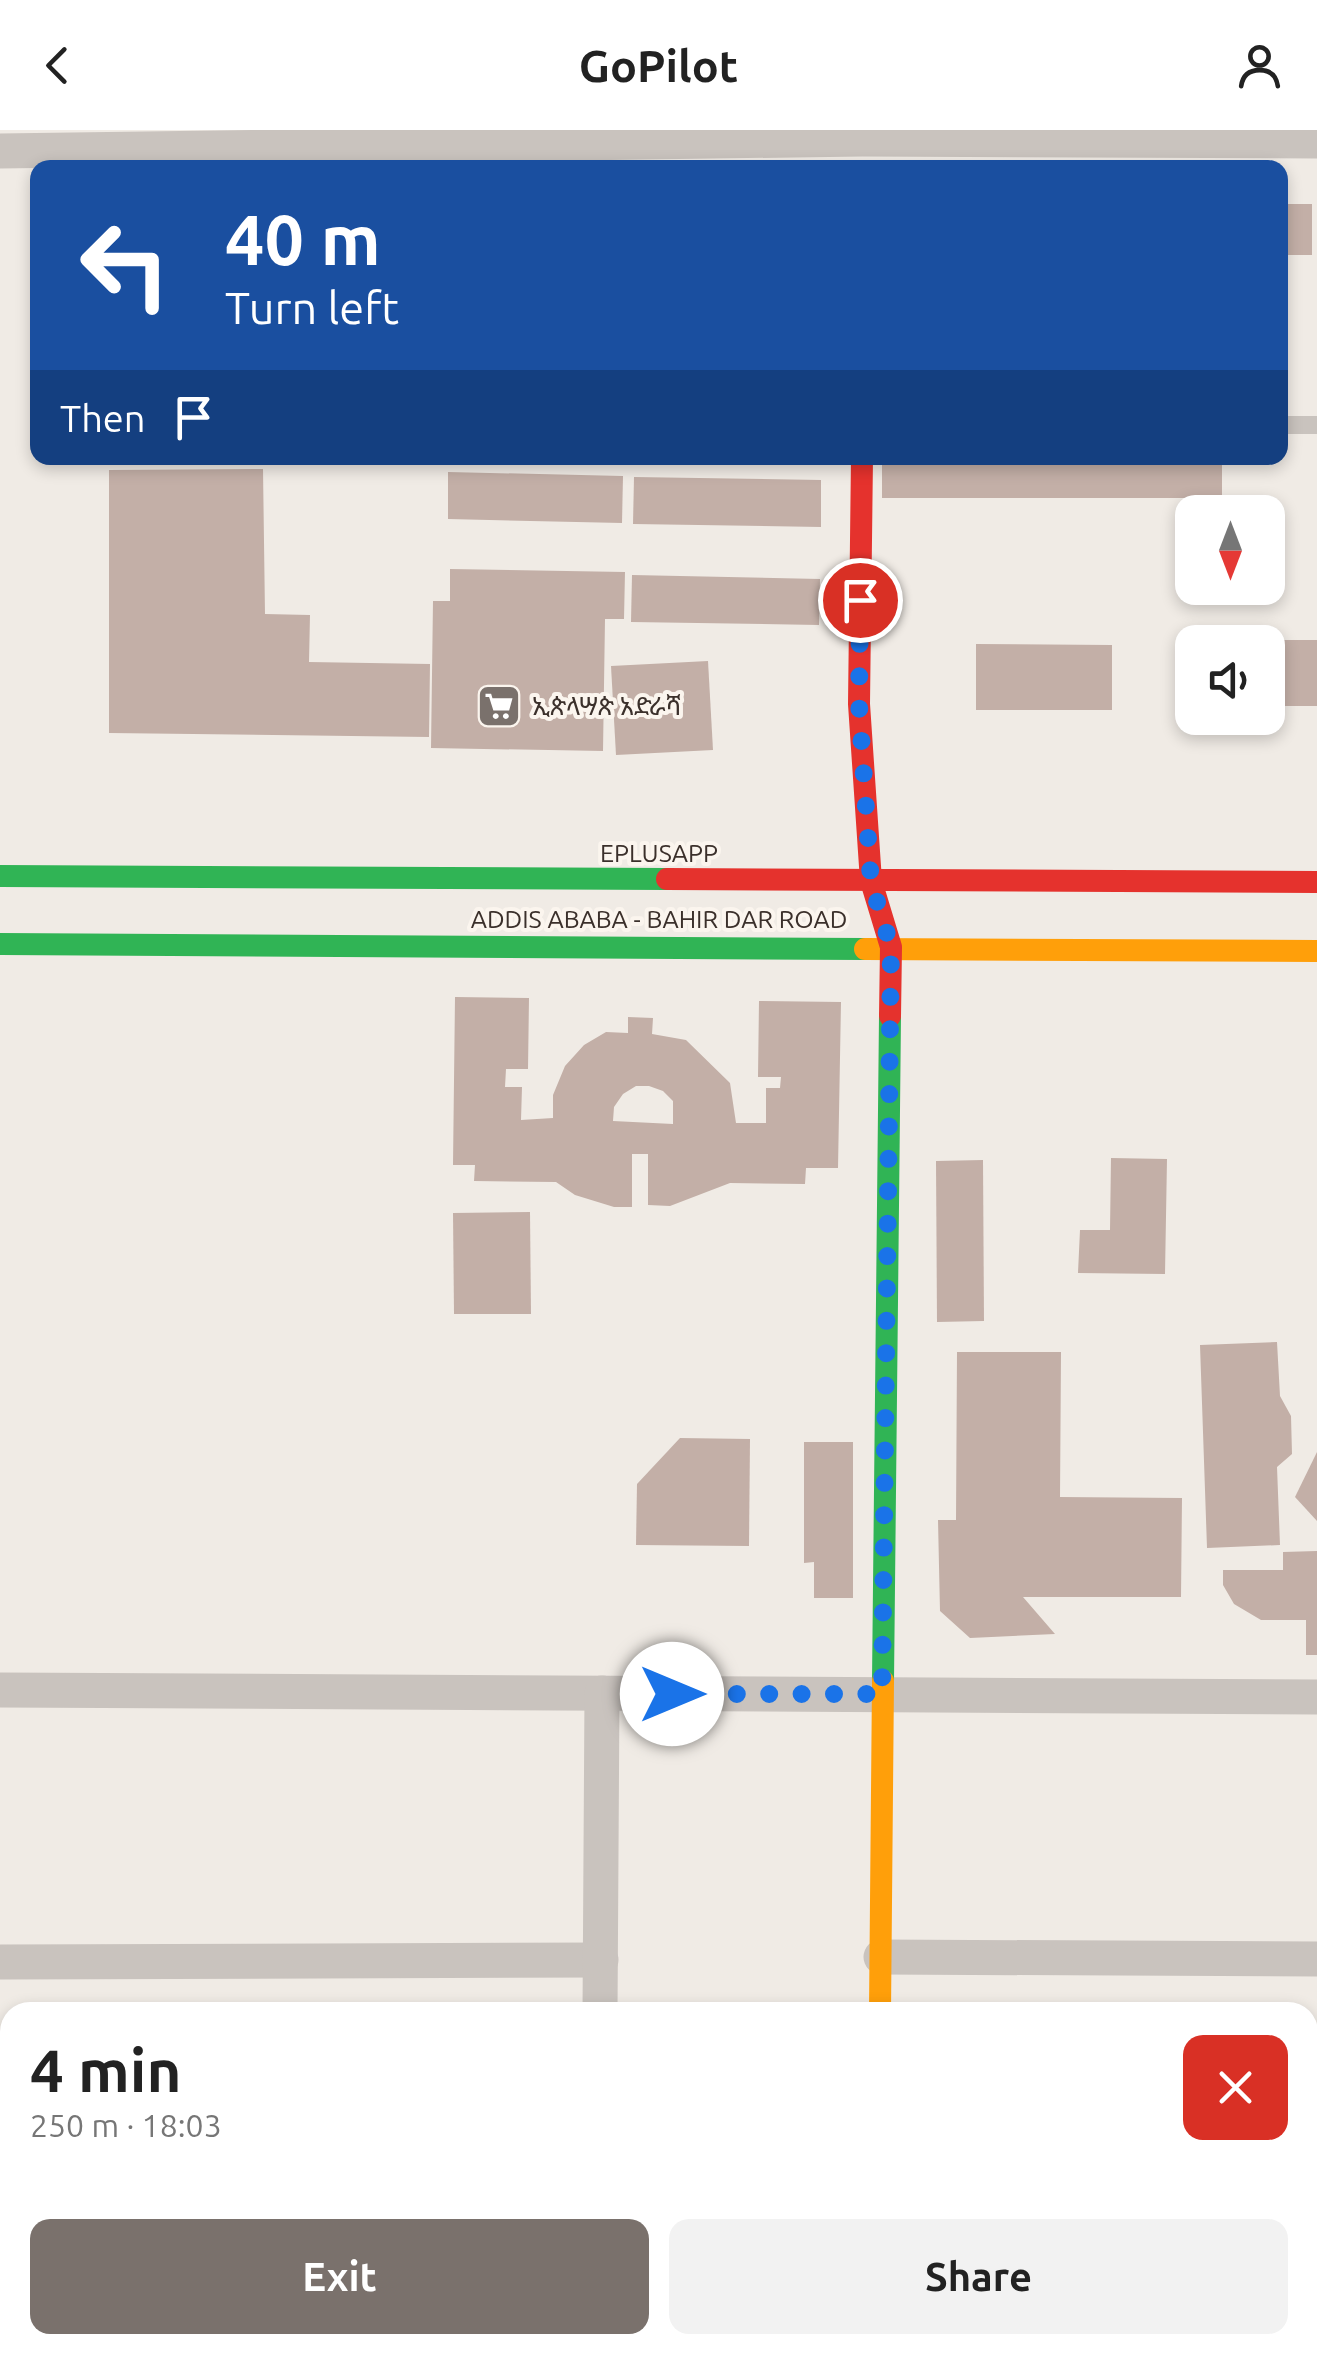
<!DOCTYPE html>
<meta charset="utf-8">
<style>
body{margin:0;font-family:Ubuntu,"Noto Sans Ethiopic",sans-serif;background:#f2f2f2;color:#222;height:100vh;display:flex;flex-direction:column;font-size:38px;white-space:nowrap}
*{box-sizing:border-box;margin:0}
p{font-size:32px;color:#767676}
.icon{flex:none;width:55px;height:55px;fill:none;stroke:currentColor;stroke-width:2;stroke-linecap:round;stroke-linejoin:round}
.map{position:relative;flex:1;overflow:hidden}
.sheet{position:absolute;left:0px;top:1872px;width:1318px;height:352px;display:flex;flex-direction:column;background:#fff;border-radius:30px 30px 0 0;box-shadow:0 5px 15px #0003}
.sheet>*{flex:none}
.top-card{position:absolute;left:30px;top:30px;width:1258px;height:305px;border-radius:20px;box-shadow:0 5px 15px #0003;background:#1a4fa0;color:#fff;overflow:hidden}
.needle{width:65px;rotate:180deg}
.controls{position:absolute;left:1175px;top:365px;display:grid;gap:20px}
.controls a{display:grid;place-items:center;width:110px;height:110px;border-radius:20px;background:#fff;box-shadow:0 5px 15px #0003;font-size:50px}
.pin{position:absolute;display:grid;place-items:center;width:85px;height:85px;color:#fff;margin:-42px;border:5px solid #fff;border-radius:50%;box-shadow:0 2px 10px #0007}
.me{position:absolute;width:110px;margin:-55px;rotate:90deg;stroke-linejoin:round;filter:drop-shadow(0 0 8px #0008)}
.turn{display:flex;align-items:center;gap:35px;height:210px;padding:0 30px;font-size:45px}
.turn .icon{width:130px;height:130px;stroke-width:2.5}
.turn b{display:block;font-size:70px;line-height:85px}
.then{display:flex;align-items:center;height:95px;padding:0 30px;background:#0003;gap:20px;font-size:38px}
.round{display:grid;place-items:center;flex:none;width:105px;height:105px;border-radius:20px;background:#f2f2f2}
.summary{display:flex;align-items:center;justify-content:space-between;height:170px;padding:0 30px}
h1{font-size:60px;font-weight:600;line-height:75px}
.primary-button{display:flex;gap:20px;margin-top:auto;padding:20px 30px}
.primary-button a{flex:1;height:115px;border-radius:20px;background:#7a716c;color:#fff;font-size:40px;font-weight:600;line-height:115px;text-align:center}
.primary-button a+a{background:#f2f2f2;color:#222}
header{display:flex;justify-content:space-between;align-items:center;height:130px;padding:0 30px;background:#fff;font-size:45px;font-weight:600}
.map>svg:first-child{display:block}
.building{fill:#c3afa7;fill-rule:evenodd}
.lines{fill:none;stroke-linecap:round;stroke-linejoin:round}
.lane{stroke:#c9c3be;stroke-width:18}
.street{stroke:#c9c3be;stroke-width:35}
.fast{stroke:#30b455;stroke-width:22}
.slow{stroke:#ff9f0a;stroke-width:22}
.jam{stroke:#e5322d;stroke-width:22}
.route{stroke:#1a73e8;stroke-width:18;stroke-dasharray:0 32.4}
.labels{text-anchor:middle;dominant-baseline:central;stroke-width:8;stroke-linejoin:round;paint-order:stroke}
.poi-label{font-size:25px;fill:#3b302b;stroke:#fbf5ee;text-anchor:start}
.street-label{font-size:25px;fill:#3b302b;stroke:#fbf5ee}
</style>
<header><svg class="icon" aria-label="back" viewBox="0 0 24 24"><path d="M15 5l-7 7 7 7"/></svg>GoPilot<svg class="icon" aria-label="person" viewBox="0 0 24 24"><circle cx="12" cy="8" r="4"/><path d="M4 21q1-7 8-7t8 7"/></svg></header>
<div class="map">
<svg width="1317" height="2223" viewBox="0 0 1317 2223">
<rect width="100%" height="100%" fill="#f0ebe5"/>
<g class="building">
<rect x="1280" y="74" width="32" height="51"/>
<rect x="882" y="328" width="340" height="40"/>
<path d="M263 339 265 484 310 485 309 532 430 534 429 607 109 603V340Z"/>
<path d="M448 342 623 346 622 393 448 389Z"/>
<path d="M634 347 821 350V397L633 394Z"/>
<path d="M450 439 625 442 624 489H605L603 621 431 618 433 471H450Z"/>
<path d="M632 445 820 449 819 495 631 492Z"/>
<rect x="1268" y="510" width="49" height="66"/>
<path d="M976 514 1112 515V580H976Z"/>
<path d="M708 531 713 620 616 625 611 536Z"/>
<path d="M455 867 529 868 528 939H506L505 957H522L521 990 553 988V965L565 936 584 915 606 902 628 903V887L653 888 652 904 686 910 730 953 736 993H766V958H780L781 947H758L759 871 841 872 838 1038H806L805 1054 730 1053 670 1076 648 1075V1024H632V1077H614L575 1065 556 1052 474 1051 475 1035H453ZM636 956H649L663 961 673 971V994L613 991 614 977 623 964Z"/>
<path d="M1111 1028 1167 1029 1165 1144 1078 1143 1080 1100H1110Z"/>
<path d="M983 1030 984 1191 937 1192 936 1031Z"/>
<path d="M530 1082 531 1184H454L453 1083Z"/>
<path d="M1277 1212 1280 1266 1291 1286 1292 1324 1277 1337 1280 1415 1207 1418 1200 1215Z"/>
<path d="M957 1222H1061L1060 1367 1182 1368 1181 1467H1023L1055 1504 970 1508 940 1481 938 1390H956Z"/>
<path d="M680 1308 750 1309 749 1416 636 1415 637 1354Z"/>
<path d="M804 1312H853V1468H814V1432L804 1433Z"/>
<path d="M1317 1322V1391L1295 1367Z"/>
<path d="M1317 1421V1525H1306V1490H1261L1234 1474 1223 1455V1440H1283V1422Z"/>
<rect x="0" y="1971" width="10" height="81"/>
</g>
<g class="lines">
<path class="lane" d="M1280 295H1317"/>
<g class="street">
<path d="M0 21 862 9 1317 11"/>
<path d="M0 1560 1317 1567"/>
<path d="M881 1827 1317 1829"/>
<path d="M0 1832 601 1830"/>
<path d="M600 1882 602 1563"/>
<path d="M0 2091H10"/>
<path d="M1308 2092H1317"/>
<path d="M258 2215V2223"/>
<path d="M879 2223V2215"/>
</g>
<g class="fast">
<path d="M0 746 667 749"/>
<path d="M0 814 865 819"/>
<path d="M883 1551 890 886"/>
</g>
<g class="slow">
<path d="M865 819 1317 821"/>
<path d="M880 1882 883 1551"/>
</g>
<g class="jam">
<path d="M862 328 859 574 871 751 891 817 890 886"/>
<path d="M667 749 1317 752"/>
</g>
</g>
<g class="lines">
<path class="route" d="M672 1564H882L891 817 871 752 859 574 860 470"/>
</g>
<defs>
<g id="supermarket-square" transform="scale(2.25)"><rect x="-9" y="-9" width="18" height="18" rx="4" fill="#7a716c" stroke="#fbf5ee"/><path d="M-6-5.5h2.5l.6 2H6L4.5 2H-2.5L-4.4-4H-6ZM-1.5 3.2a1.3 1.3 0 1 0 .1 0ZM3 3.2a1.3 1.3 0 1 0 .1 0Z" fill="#fff"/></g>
</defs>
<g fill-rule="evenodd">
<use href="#supermarket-square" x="499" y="576"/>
</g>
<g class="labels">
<g class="poi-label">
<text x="532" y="576">ኢጵላሣጵ አድራሻ</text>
</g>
<g class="street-label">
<text x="659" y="723">EPLUSAPP</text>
<text x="659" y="789">ADDIS ABABA - BAHIR DAR ROAD</text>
</g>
</g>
</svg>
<div class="controls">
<a><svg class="needle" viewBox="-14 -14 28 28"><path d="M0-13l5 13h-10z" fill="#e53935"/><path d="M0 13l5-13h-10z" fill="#767676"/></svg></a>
<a><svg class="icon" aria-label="sound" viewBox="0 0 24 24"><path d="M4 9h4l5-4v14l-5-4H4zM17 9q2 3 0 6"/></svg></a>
</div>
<div class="pin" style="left:860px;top:470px;background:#d93025"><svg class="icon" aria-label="arrive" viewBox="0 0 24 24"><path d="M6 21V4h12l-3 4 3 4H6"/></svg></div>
<svg class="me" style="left:672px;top:1564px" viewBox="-20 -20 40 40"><circle r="19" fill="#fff"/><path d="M0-13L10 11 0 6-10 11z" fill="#1a73e8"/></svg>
<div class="top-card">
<div class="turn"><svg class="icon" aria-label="left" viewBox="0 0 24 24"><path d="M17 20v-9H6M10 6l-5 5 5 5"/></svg><div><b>40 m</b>Turn left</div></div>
<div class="then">Then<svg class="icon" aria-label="arrive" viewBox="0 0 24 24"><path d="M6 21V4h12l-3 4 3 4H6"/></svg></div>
</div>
<section class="sheet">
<div class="summary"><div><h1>4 min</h1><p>250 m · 18:03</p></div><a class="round" style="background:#d93025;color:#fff"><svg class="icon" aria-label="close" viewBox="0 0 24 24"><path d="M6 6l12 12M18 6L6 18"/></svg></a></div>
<div class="primary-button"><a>Exit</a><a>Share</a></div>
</section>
</div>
